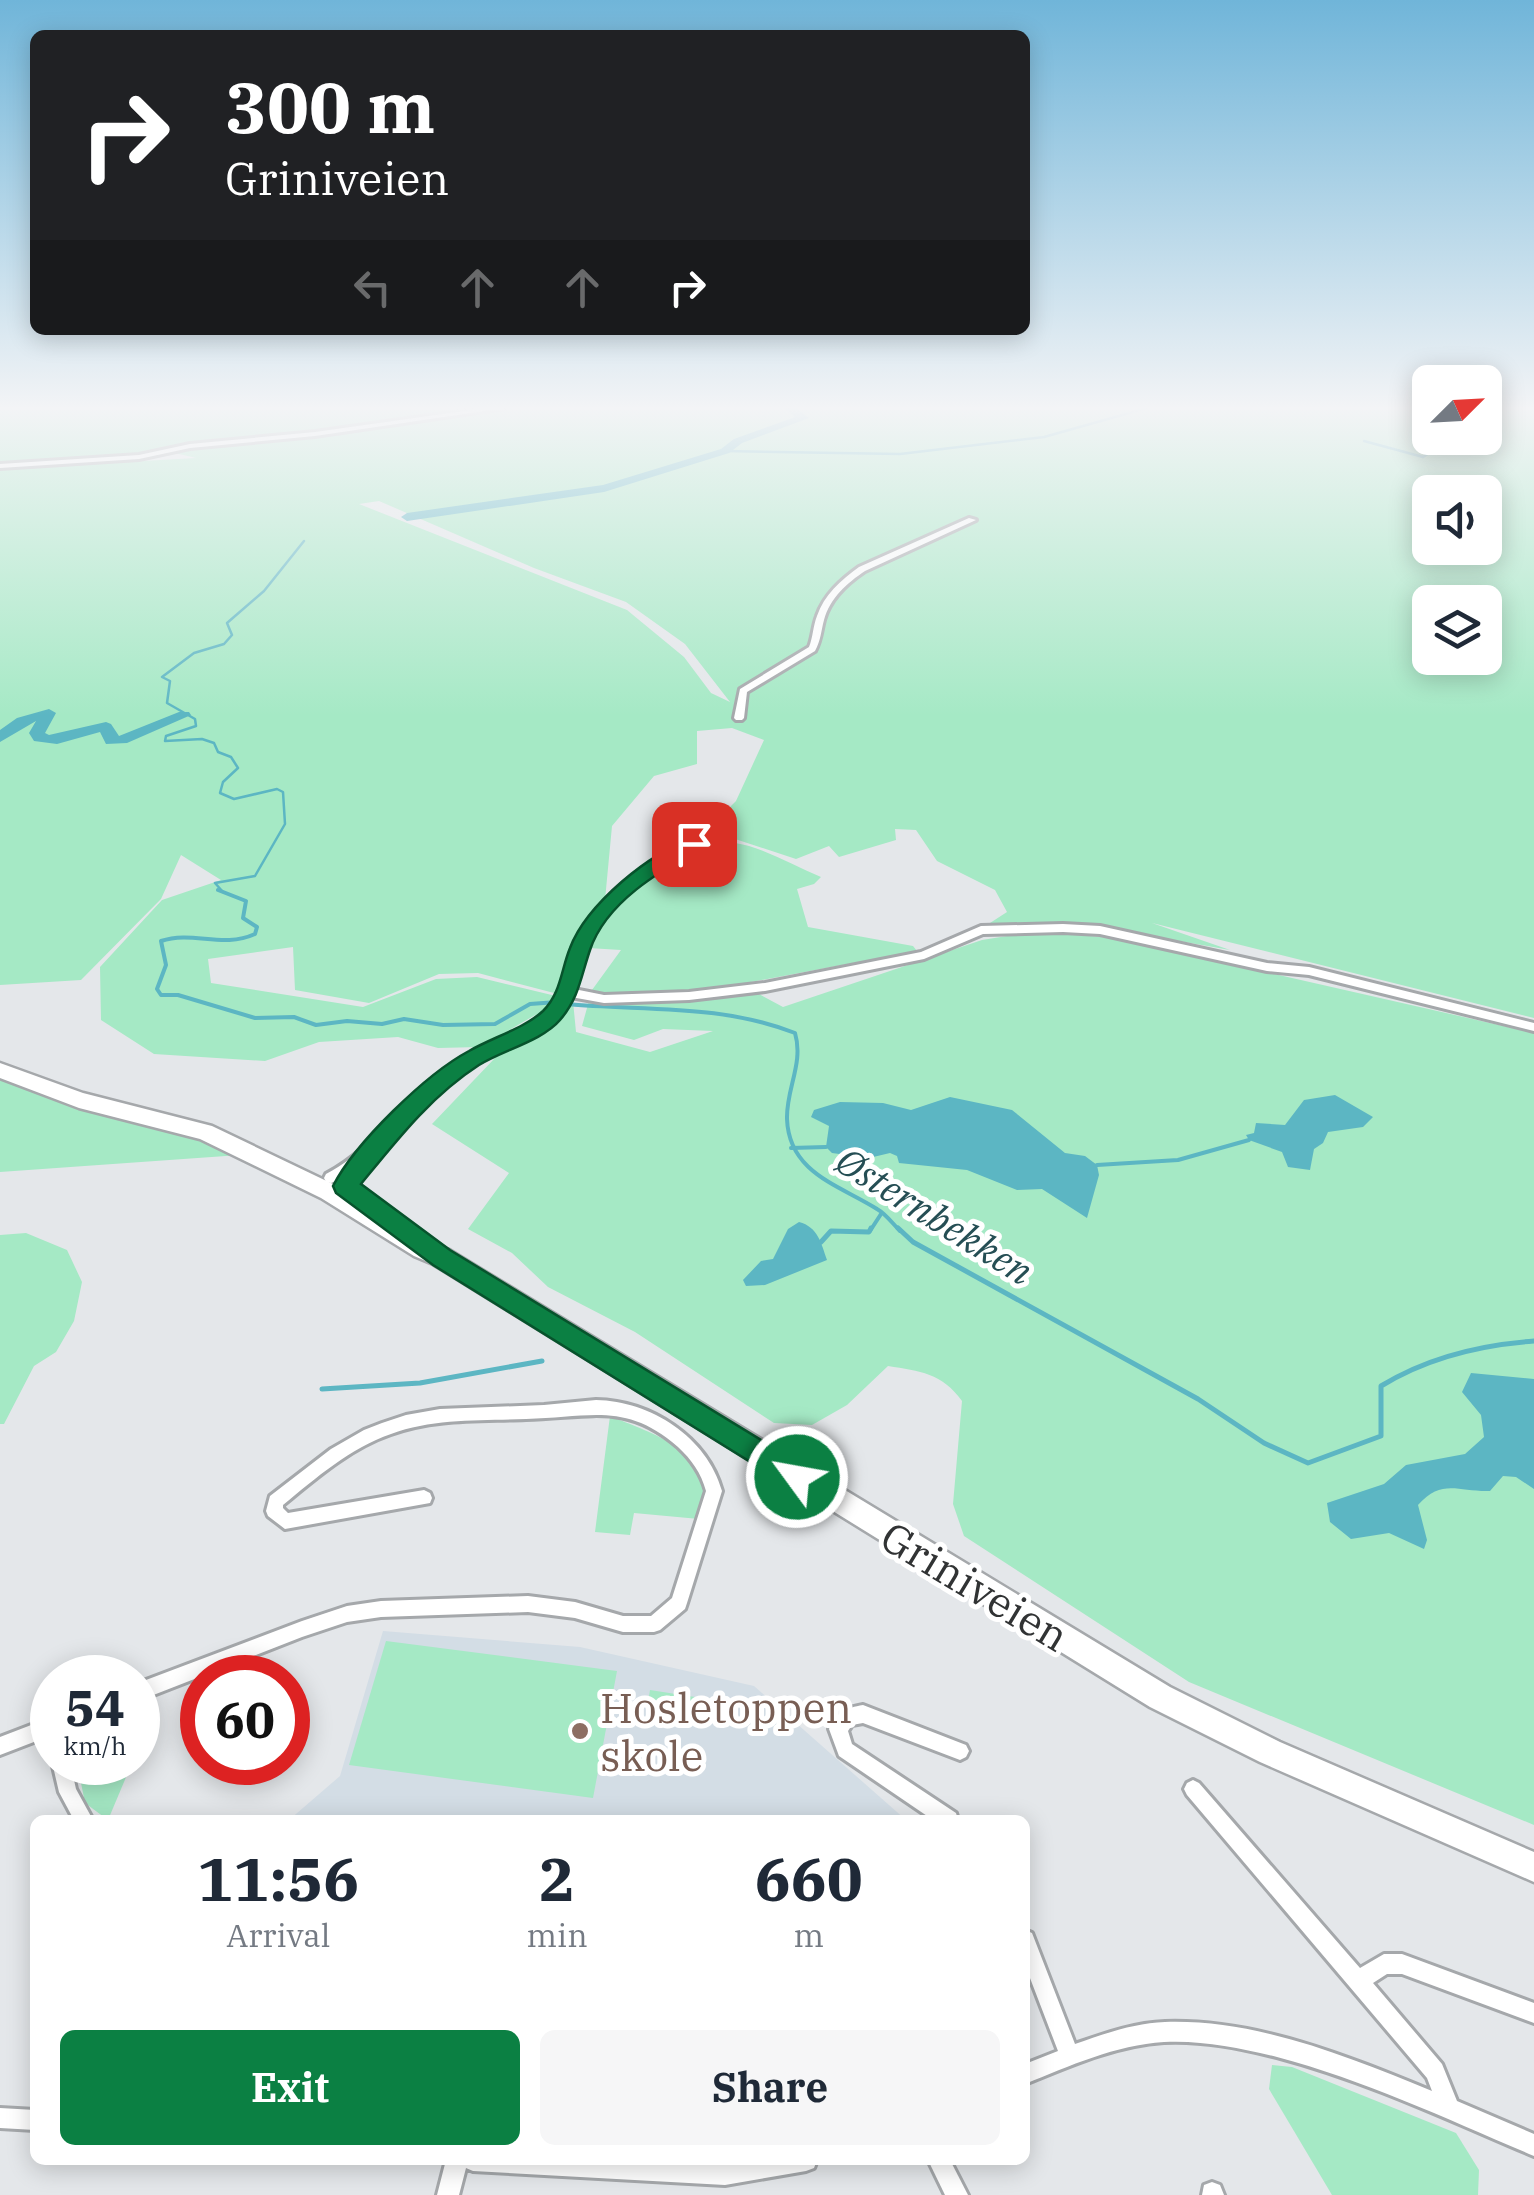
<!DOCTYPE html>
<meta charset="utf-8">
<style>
body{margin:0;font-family:"IBM Plex Serif",serif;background:#f6f6f7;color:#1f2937;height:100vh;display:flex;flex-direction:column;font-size:38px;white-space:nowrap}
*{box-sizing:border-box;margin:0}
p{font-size:32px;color:#747a83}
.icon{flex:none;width:55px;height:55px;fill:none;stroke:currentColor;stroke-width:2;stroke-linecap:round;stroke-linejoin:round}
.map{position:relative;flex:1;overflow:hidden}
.side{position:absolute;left:30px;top:1815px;width:1000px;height:350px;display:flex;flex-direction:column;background:#fff;border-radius:15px;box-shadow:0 5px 25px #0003}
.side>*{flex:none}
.hud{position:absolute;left:30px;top:30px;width:1000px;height:305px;border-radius:15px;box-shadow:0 5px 25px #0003;background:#202124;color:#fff;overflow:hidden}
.needle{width:65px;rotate:66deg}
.controls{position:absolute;left:1412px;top:365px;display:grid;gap:20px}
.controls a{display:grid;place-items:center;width:90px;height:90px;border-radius:15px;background:#fff;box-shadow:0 5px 25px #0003;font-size:50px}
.speed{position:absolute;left:30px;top:1655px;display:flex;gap:20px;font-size:50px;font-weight:700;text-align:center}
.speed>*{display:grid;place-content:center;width:130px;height:130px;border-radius:50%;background:#fff;box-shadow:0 5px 25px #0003;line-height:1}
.speed small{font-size:25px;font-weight:400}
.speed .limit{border:15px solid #d22;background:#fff;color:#111}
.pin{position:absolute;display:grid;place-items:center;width:85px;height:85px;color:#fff;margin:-42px;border-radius:20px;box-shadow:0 5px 15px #0006}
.me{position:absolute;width:110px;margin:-55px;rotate:302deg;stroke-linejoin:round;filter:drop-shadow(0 0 8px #0008)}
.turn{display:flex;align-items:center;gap:35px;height:210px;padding:0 30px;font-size:45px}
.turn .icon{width:130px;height:130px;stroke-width:2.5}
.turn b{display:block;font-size:70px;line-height:85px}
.lanes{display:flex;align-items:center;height:95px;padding:0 30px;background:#0003;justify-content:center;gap:50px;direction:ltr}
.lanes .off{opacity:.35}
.eta{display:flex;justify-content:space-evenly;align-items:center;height:170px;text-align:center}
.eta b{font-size:60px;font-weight:700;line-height:70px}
.button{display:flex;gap:20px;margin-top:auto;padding:20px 30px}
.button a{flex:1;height:115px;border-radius:15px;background:#0b8043;color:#fff;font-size:40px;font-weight:700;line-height:115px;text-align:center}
.button a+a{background:#f6f6f7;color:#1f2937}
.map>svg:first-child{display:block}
.built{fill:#d3dde5}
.green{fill:#a5e9c5;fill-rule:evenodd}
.water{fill:#5cb6c3}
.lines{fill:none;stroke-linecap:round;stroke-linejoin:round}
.stream-far2{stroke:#5cb6c3;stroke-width:2.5}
.stream-far1{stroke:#5cb6c3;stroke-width:4}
.stream{stroke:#5cb6c3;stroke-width:5}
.river{fill:#5cb6c3;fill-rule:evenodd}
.minor-casing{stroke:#a5a8ab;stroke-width:6}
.primary-casing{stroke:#a5a8ab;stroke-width:5}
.minor{fill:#fff;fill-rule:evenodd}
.primary{fill:#fff;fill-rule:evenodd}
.route{fill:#0b8043;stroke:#07532c;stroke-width:2.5}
.education-dot{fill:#8d6e63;stroke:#fff;stroke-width:4}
.labels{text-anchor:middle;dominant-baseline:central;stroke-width:10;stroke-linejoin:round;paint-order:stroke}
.water-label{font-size:38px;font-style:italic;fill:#254e54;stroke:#fff}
.near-street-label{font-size:42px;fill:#313334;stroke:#fff}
.near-education-label{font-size:42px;fill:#785e54;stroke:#fff;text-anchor:start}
</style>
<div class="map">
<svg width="1534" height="2195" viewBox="0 0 1534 2195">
<rect width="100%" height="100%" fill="#e4e7ea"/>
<path class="built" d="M383 1631 580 1647 754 1686 906 1820H289L340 1776Z"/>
<g class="green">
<path d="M0 408H1430V438H1485V408H1534V1018L1152 923 1230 950 1089 925 990 923 1007 912 995 890 937 861 916 830 895 829 896 840 839 857 829 846 796 859 732 838 720 827V817L736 801 764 740 732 728 697 731V764L654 776 612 826 605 900 570 970 576 1032 650 1052 713 1031 663 1029 634 1040 582 1026 592 990 621 950 588 948C619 895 679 826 749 846 773 853 797 867 821 877L814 884 797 889 808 927 913 946 917 951 740 984 783 1007 982 940 1039 931 1121 939 1534 1033V1825L1189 1682 964 1536 953 1504 962 1401C942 1373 920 1371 888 1366L847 1405 812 1425 774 1423 635 1332 548 1287 512 1253 468 1229 509 1173 432 1124 537 1014 480 1047 438 1048 398 1037 319 1042 265 1061 154 1054 101 1020 100 967 162 900 221 880 181 855 161 899 81 980 0 985V469L196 458 175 453 0 465ZM1430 492H1485V548H1430ZM379 501 534 568 626 602 685 644 730 702 711 693 684 657 627 610 359 504ZM1430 602H1485V658H1430ZM293 947 295 990 369 1003 439 974 478 973 558 994 556 996 477 977 436 979 363 1007 211 983 208 959Z"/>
<path d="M0 1071 167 1125 240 1155 0 1172Z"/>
<path d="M26 1233 67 1250 82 1282 74 1321 56 1352 34 1366 4 1424H0V1235Z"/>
<path d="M610 1416C640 1429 700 1446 704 1486 705 1496 701 1509 699 1519L634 1513 630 1535 595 1532Z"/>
<path d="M386 1641 617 1671 593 1798 349 1765Z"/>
<path d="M650 1690 695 1697 691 1721 646 1714Z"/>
<path d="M77 1763H132L108 1820 85 1803Z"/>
<path d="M1272 2065 1292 2067 1456 2133 1479 2170 1478 2195H1332L1269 2089Z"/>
</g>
<g class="water">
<path d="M1335 1095 1373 1117 1363 1127 1328 1132 1323 1143 1314 1149 1310 1170 1288 1167 1282 1152 1249 1140 1246 1135 1254 1133 1256 1123 1285 1125 1304 1100Z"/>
<path d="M950 1097 1012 1110 1065 1153 1085 1156 1097 1165 1099 1175 1087 1218 1042 1189 1017 1190 967 1170 899 1163 897 1156 890 1153 869 1158 832 1153 826 1147 829 1126 811 1117 814 1110 840 1102 883 1103 911 1110Z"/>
<path d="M799 1222C818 1227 821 1243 827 1260L765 1285 746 1286 743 1280 761 1261 773 1259 788 1229Z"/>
<path d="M1471 1373 1534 1379V1489L1516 1477 1503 1476 1490 1491C1458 1492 1442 1478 1418 1505L1427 1540 1424 1549 1389 1533 1351 1539 1330 1522 1327 1503 1384 1484 1406 1465 1465 1454 1484 1437 1481 1415 1462 1392Z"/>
</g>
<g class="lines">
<g class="stream-far2">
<path d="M1364 441 1423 457 1452 438"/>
<path d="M725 451 900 454 1044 437 1147 408"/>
<path d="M223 892 215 883 255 876 285 824 283 792 277 789 234 799 220 793 223 782 238 768 231 757 218 752 214 743 202 739 165 741 166 736 196 726 195 719 167 703 170 681 162 677 194 653 224 644 232 635 227 623 264 591 304 541"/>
</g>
<g class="stream-far1">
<path d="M218 890 246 901 243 918 257 927 255 934C222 949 193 930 161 941L166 965 157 989 161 995H178L255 1018 294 1017 316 1025 347 1021 382 1024 404 1019 443 1025 495 1024 530 1004 557 1002"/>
<path d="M566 1004C644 1011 721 1004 795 1033 804 1063 786 1089 787 1119 789 1173 839 1185 877 1209 886 1214 893 1224 900 1231"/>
<path d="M791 1148 826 1147"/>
<path d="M1097 1165 1178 1160 1249 1140"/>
<path d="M870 1231 881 1214"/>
</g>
<g class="stream">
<path d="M898 1228 913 1242 1198 1399 1264 1443 1308 1463 1381 1436V1386C1428 1357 1479 1345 1534 1341"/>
<path d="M821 1242 831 1231 869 1232 871 1228"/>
<path d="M322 1389 420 1383 542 1361"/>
</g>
<g class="river">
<path d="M784 408H796L809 418 742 443 729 453 604 492 407 521 401 517 407 513 603 485 721 449 734 439 795 417Z"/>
<path d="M49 709 56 713 45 733 49 735 106 722 111 724 119 736 179 712H189L191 715 127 743 106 744 100 732 57 744 34 741 29 733 36 721 0 742V730L17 718Z"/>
</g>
<g class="minor-casing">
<g id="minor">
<path d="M485 408H505L315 436 190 448 139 459 0 468V464L139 455 190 444 315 432Z"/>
<path d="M969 518 976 520 865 571C847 583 830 598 824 620 821 631 821 640 815 651L747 692 744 718 742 720H736L734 718 740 689 809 647C813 637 813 626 817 616 824 595 841 580 859 567Z"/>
<path d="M714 836 718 837V841C664 858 611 892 587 944 580 958 578 974 574 989L604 995 689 992 765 983 921 952 981 926 1063 924 1100 926 1267 963 1309 967 1534 1023V1031L1309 975 1267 971 1100 934 1063 932 983 934 924 959 765 991 689 1000 604 1003 571 997C555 1029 521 1038 490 1054 476 1061 463 1070 451 1080 421 1102 399 1130 372 1156V1162C357 1180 350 1197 324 1196L322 1192 324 1188 340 1182 344 1177 331 1183 326 1182 324 1178 326 1174C361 1156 384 1126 411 1099 429 1082 450 1066 472 1053 498 1038 530 1031 551 1009 567 991 565 966 575 945 601 889 656 852 714 836Z"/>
<path d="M596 1400C651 1401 707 1437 722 1491L687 1603 685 1609 660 1630 654 1632H623L575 1618 528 1612 381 1617 347 1622 302 1637 138 1701V1683L302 1621 347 1606 381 1601 528 1596 575 1602 623 1616H651L672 1598 706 1491C701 1473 692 1460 678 1447 625 1401 589 1418 526 1419 481 1421 434 1418 391 1434 350 1448 316 1478 283 1505V1508L288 1513 424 1490 430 1493 432 1498 430 1503 285 1529 268 1516 266 1511 270 1496 331 1449 364 1430 382 1423 406 1415 440 1409 544 1405Z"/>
<path d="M863 1705 966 1745 969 1751 966 1757 960 1760 863 1723 852 1725 848 1731 852 1744 956 1813 958 1820H933L839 1756 829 1729C836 1712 846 1708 863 1705Z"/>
<path d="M52 1717V1735L0 1755V1737Z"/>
<path d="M52 1761V1762H70L76 1789 93 1820H74L59 1792 52 1762Z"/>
<path d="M1193 1780 1199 1783 1360 1968 1384 1954H1402L1534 2003V2023L1402 1974H1387L1373 1983 1442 2064 1457 2101 1534 2134V2156C1449 2120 1367 2081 1277 2057 1240 2048 1202 2040 1164 2042 1116 2045 1069 2066 1025 2084V2064L1058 2051 1025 1965V1930L1032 1933 1075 2044C1104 2034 1134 2023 1165 2022 1257 2019 1349 2057 1432 2091L1427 2078 1187 1795 1184 1789 1187 1783Z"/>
<path d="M0 2108 35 2110V2130L0 2128Z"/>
<path d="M446 2160H665L725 2163 744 2160H817L814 2168 806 2171 725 2185 473 2171 466 2168 459 2195H437Z"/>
<path d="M928 2160H950L968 2195H945Z"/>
<path d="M1212 2182 1220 2185 1224 2195H1202L1204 2185Z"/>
</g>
</g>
<g class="primary-casing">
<path id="primary" d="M0 1063 83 1093 212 1126 337 1186 430 1244 449 1250 1170 1687 1280 1742 1534 1852V1882L1260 1762 1150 1707 433 1264 414 1256 321 1198 200 1139 79 1108 0 1078Z"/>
</g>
<use href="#minor" class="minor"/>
<use href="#primary" class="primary"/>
</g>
<linearGradient id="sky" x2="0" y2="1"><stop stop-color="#70b5d9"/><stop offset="0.57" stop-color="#f3f4f6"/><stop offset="1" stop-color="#f3f4f6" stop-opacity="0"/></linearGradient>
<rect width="1534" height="716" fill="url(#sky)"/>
<path class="route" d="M694 838 704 844 701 848C660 871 606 902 590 950 581 976 579 998 560 1020 542 1041 503 1050 479 1065 431 1096 397 1140 361 1184L450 1250 807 1468 811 1477 807 1487 797 1491 433 1265 336 1193 333 1186C355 1143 426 1074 469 1051 491 1038 525 1028 543 1011 561 993 561 970 570 948 586 905 651 851 694 838Z"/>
<circle class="education-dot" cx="580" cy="1731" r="10"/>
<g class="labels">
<g class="water-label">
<text transform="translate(935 1215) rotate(32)">Østernbekken</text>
</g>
<g class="near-street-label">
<text transform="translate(975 1586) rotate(31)">Griniveien</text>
</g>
<g class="near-education-label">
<text x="600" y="1707">Hosletoppen<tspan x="600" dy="48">skole</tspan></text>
</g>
</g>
</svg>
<div class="controls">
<a><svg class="needle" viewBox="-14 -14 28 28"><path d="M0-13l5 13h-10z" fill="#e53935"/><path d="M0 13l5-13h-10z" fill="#747a83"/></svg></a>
<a><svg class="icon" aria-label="sound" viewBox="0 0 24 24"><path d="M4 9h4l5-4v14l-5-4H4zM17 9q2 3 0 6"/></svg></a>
<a><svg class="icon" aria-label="layers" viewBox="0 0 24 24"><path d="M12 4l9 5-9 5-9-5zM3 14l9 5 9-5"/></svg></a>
</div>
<div class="speed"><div>54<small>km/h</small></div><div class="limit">60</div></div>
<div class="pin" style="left:694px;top:844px;background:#d93025"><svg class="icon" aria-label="arrive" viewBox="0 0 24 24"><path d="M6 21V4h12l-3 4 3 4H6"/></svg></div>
<svg class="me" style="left:797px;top:1477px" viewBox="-20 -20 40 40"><circle r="17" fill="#0b8043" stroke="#fff" stroke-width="3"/><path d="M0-11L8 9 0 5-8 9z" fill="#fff"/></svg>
<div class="hud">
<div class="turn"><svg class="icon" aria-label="right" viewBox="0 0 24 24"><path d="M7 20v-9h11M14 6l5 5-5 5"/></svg><div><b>300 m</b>Griniveien</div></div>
<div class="lanes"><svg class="icon off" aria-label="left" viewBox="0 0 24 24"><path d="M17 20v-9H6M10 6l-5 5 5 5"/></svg><svg class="icon off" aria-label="ahead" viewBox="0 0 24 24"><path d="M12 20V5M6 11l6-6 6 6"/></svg><svg class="icon off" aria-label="ahead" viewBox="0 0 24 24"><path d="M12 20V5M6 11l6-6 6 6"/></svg><svg class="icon" aria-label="right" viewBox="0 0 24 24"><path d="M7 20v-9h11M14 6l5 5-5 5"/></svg></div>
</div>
<section class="side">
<div class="eta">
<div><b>11:56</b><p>Arrival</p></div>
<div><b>2</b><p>min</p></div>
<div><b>660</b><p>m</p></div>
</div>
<div class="button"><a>Exit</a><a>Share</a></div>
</section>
</div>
